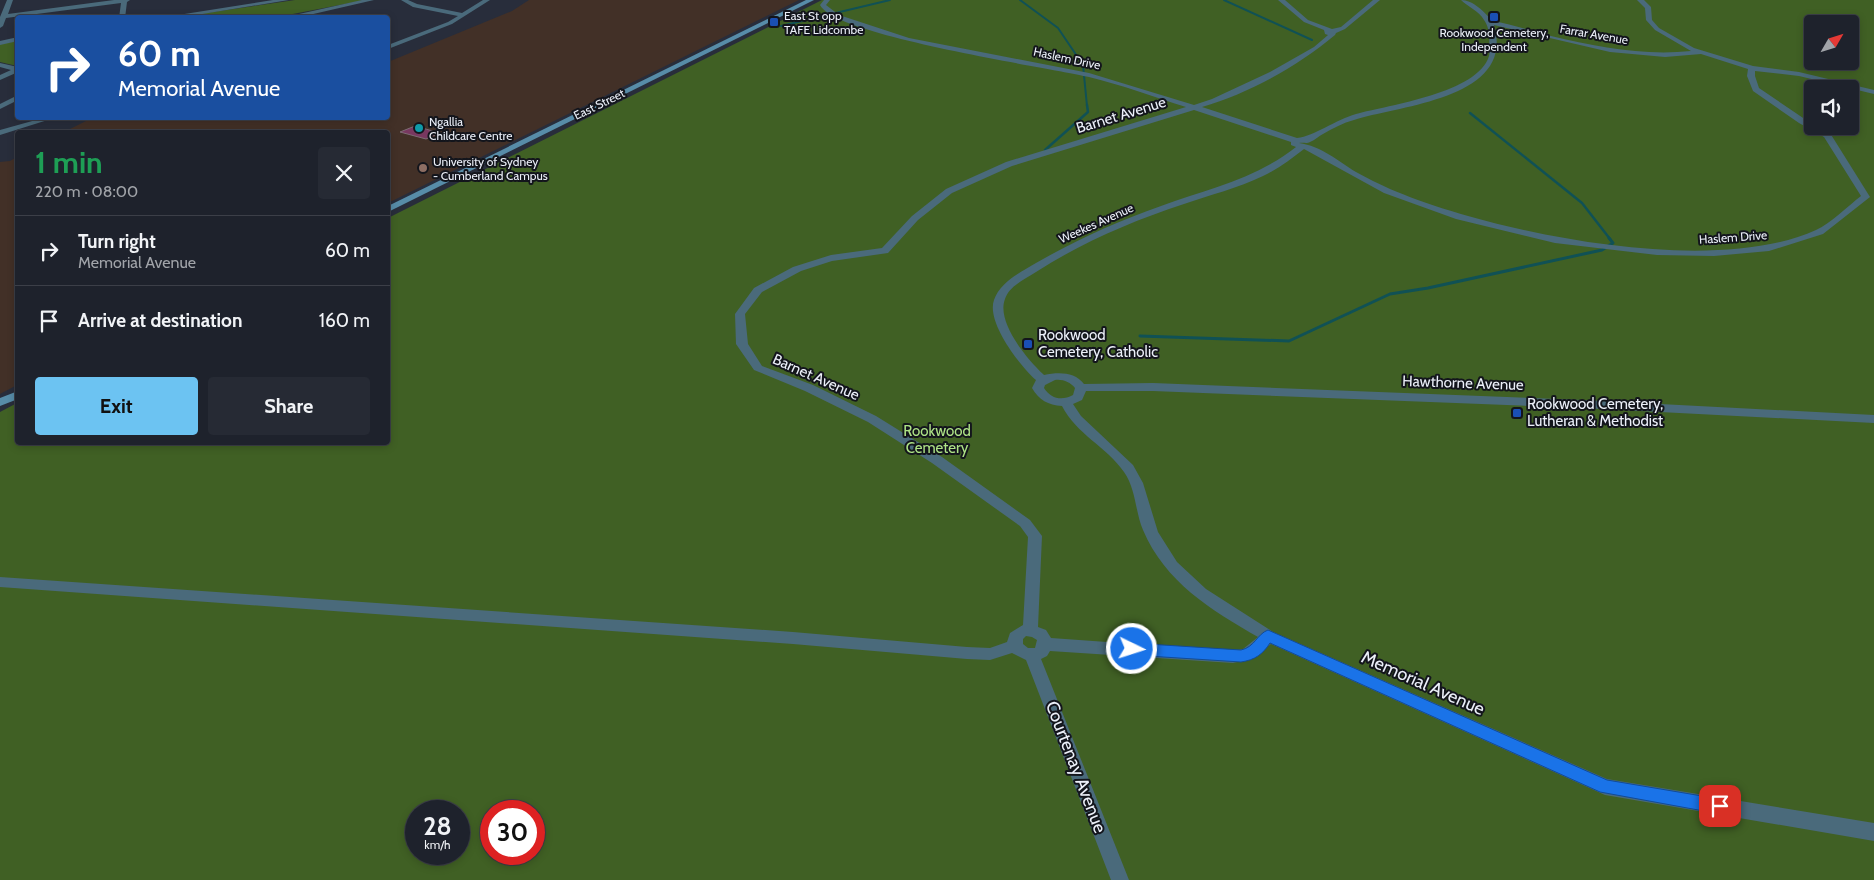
<!DOCTYPE html>
<meta charset="utf-8">
<style>
body{margin:0;font-family:Cabin,sans-serif;background:#262a34;color:#f1f3f6;height:100vh;display:flex;flex-direction:column;font-size:19px;white-space:nowrap}
*{box-sizing:border-box;margin:0}
p{font-size:16px;color:#a1a4a9}
.icon{flex:none;width:28px;height:28px;fill:none;stroke:currentColor;stroke-width:2;stroke-linecap:round;stroke-linejoin:round}
.map{position:relative;flex:1;overflow:hidden}
.details{position:absolute;left:15px;top:130px;width:375px;height:315px;display:flex;flex-direction:column;background:#1e222c;border-radius:5px;box-shadow:0 2px 8px #0003,0 0 0 1px #3c3f48}
.details>*{flex:none}
.hud{position:absolute;left:15px;top:15px;width:375px;height:105px;border-radius:5px;box-shadow:0 2px 8px #0003,0 0 0 1px #3c3f48;background:#1a4fa0;color:#fff;overflow:hidden}
.needle{width:32px;rotate:51deg}
.tools{position:absolute;left:1804px;top:15px;display:grid;gap:10px}
.tools a{display:grid;place-items:center;width:55px;height:55px;border-radius:5px;background:#1e222c;box-shadow:0 2px 8px #0003,0 0 0 1px #3c3f48;font-size:25px}
.speed{position:absolute;left:405px;top:800px;display:flex;gap:10px;font-size:25px;font-weight:700;text-align:center}
.speed>*{display:grid;place-content:center;width:65px;height:65px;border-radius:50%;background:#1e222c;box-shadow:0 2px 8px #0003,0 0 0 1px #3c3f48;line-height:1}
.speed small{font-size:12px;font-weight:400}
.speed .limit{border:8px solid #d22;background:#fff;color:#111}
.pin{position:absolute;display:grid;place-items:center;width:42px;height:42px;color:#fff;margin:-21px;border-radius:10px;box-shadow:0 2px 8px #0006}
.me{position:absolute;width:55px;margin:-28px;rotate:94deg;stroke-linejoin:round;filter:drop-shadow(0 0 4px #0008)}
.turn{display:flex;align-items:center;gap:18px;height:105px;padding:0 20px;font-size:22px}
.turn .icon{width:65px;height:65px;stroke-width:2.5}
.turn b{display:block;font-size:35px;line-height:42px}
.round{display:grid;place-items:center;flex:none;width:52px;height:52px;border-radius:5px;background:#262a34}
.head{display:flex;align-items:center;justify-content:space-between;height:85px;padding:0 20px}
h1{font-size:30px;font-weight:700;line-height:38px;color:#1e9e55}
.primary-button{display:flex;gap:10px;margin-top:auto;padding:10px 20px}
.primary-button a{flex:1;height:58px;border-radius:5px;background:#6cc3f2;color:#111;font-size:20px;font-weight:700;line-height:58px;text-align:center}
.primary-button a+a{background:#262a34;color:#f1f3f6}
ul{padding:0;list-style:none}
li{display:flex;align-items:center;gap:15px;height:70px;padding:0 20px;border-top:1px solid #3c3f48}
li div{flex:1}
li b{display:block;font-size:19px}
li em{font-style:normal}
.map>svg:first-child{display:block}
.education{fill:#423027}
.green{fill:#406024;fill-rule:evenodd}
.lines{fill:none;stroke-linecap:round;stroke-linejoin:round}
.stream-far2{stroke:#105155;stroke-width:2}
.stream-far1{stroke:#105155;stroke-width:2.5}
.stream{stroke:#105155;stroke-width:3}
.building{fill:#783860;stroke:#7d6c75}
.minor{fill:#4a6a7b;fill-rule:evenodd}
.secondary{fill:#578ca8;fill-rule:evenodd}
.route{fill:#1a73e8;stroke:#114b97}
.transit-dot{fill:#1a4fb4;stroke:#13151c;stroke-width:2}
.culture-dot{fill:#0f9aa8;stroke:#13151c;stroke-width:2}
.education-dot{fill:#8d6e63;stroke:#13151c;stroke-width:2}
.labels{text-anchor:middle;dominant-baseline:central;stroke-width:4;stroke-linejoin:round;paint-order:stroke}
.far-poi-label{font-size:12px;fill:#ecf0f9;stroke:#13151c;text-anchor:start}
.far-street-label{font-size:12px;fill:#ecf0f9;stroke:#13151c}
.street-label{font-size:15px;fill:#ecf0f9;stroke:#13151c}
.poi-label{font-size:15px;fill:#ecf0f9;stroke:#13151c;text-anchor:start}
.park-label{font-size:15px;fill:#aee386;stroke:#13151c}
.near-street-label{font-size:18px;fill:#ecf0f9;stroke:#13151c}
</style>
<div class="map">
<svg width="1874" height="880" viewBox="0 0 1874 880">
<rect width="100%" height="100%" fill="#282d3b"/>
<g class="education">
<path d="M529 0H799L388 203V132H64L92 118H388V62L512 11Z"/>
<path d="M17 157V385L0 394V162L10 161Z"/>
</g>
<g class="green">
<path d="M295 0H366L277 17 171 18Z"/>
<path d="M822 0H1874V880H0V412L17 403 18 442H388V218ZM1812 24H1850V61H1812ZM1812 89H1850V126H1812ZM416 811H459V854H416ZM491 811H534V854H491Z"/>
<path d="M17 41V66L0 62V44Z"/>
</g>
<g class="lines">
<g class="stream-far2">
<path d="M1020 0 1058 28 1083 65 1087 106"/>
<path d="M1224 0 1312 40"/>
<path d="M781 26 890 0"/>
</g>
<g class="stream-far1">
<path d="M1470 113 1582 203 1610 239"/>
<path d="M1045 150 1088 112 1087 105"/>
</g>
<path class="stream" d="M1140 336 1289 341 1390 294 1428 288 1602 250 1613 243 1609 238"/>
</g>
<path class="building" d="M415 126 440 133 426 139 400 132Z"/>
<g class="lines">
<g class="minor">
<path d="M7 0H13L8 14 114 0H130L127 2 125 18H119L121 3 6 18 3 26 0 28V17Z"/>
<path d="M273 0H289L178 18H159Z"/>
<path d="M362 0H374L296 18H281Z"/>
<path d="M401 0H408L417 4 462 13 483 0H490L452 24 388 49V45L448 22 458 16 413 7Z"/>
<path d="M824 0H830L826 5 839 15 909 38 1089 73 1194 105 1212 99 1270 72 1314 47 1328 35 1325 34 1324 30 1304 22 1278 0H1285L1308 20 1332 29 1341 27 1373 0H1380L1345 29 1336 33 1335 35C1297 67 1249 93 1202 107L1297 138C1315 136 1335 120 1356 114 1389 105 1478 93 1489 56 1490 53 1489 48 1489 45 1490 36 1489 27 1484 20 1479 11 1468 7 1461 0 1473 0 1485 12 1492 21 1512 24 1531 31 1551 36 1597 47 1644 56 1691 51L1655 30 1646 20 1645 8 1637 0H1644L1651 7 1652 20 1659 28 1694 48 1753 66 1799 72 1874 90V94L1799 76 1755 71V76L1759 88 1812 124V126H1817L1830 133 1870 197 1823 234 1769 251 1714 256 1657 255 1555 243 1456 219 1384 193 1304 149C1291 159 1278 169 1263 176 1238 188 1210 195 1184 204 1132 221 1081 243 1036 272 1025 279 1009 286 1005 299 996 322 1027 359 1043 374L1044 375C1059 372 1075 372 1084 384L1153 383 1583 400 1874 415V423L1583 408 1153 391H1086L1082 400 1073 404 1081 416 1133 465 1143 483 1158 532 1177 562 1206 589 1273 632 1607 779 1874 823V841L1605 795 1271 644 1254 658 1233 663 1050 651 1047 656 1041 659 1129 880H1111L1026 660 1012 653 990 660 967 659 793 644 0 587V577L793 632 967 647 990 648 1007 642 1010 633 1023 625 1028 537 1020 526 932 463 868 422 805 391 754 370 736 344 735 314 754 288 793 267 831 255 882 248 912 216 946 189 1006 162 1186 107C1154 97 1122 85 1089 77 1046 67 835 36 820 5ZM1494 25 1610 52 1665 57 1701 54 1748 69 1747 76 1753 91 1799 123 1824 137 1861 196C1848 206 1830 224 1816 230 1711 278 1493 233 1390 189 1379 184 1367 178 1356 172 1338 161 1321 146 1299 143 1304 142 1306 144 1310 142 1315 140 1319 136 1323 134 1333 128 1343 123 1354 120 1400 105 1516 99 1494 25ZM1194 110 1291 142V145L1296 147C1256 179 1207 189 1161 206 1118 221 1076 240 1036 263 1021 272 1000 282 994 300 986 322 1020 366 1036 380L1032 388C1039 400 1048 405 1062 406 1076 434 1107 447 1124 472 1136 489 1135 511 1143 530 1165 582 1211 610 1258 637L1243 649 1233 651 1051 638 1046 630 1038 627 1042 536 1030 520 942 457 876 416 813 385 762 366 748 344 745 314 762 292 801 271 832 261 888 253 918 220 952 193 1012 166ZM1055 380C1063 379 1070 382 1075 388L1073 395C1062 401 1051 399 1044 388L1045 385ZM1026 636 1032 637 1037 640 1035 648H1028L1023 644V639Z"/>
<path d="M18 37V41L0 45V41Z"/>
<path d="M0 63 18 67V72L0 80V75L11 70 0 67Z"/>
<path d="M18 95V100L0 109V104Z"/>
<path d="M43 118H54L0 135V130Z"/>
</g>
<g class="secondary">
<path d="M806 0H814L388 212V206Z"/>
<path d="M18 391V399L0 406V398Z"/>
</g>
</g>
<path class="route" d="M1268 630 1607 780 1720 799 1726 801 1729 806 1726 812 1720 814 1600 792 1270 643C1263 654 1255 660 1241 662L1132 655 1127 653 1125 649 1127 645 1132 643 1241 650C1255 647 1257 634 1268 630Z"/>
<g class="transit-dot">
<rect x="1489" y="12" width="10" height="10" rx="2.5"/>
<rect x="769" y="17" width="10" height="10" rx="2.5"/>
<rect x="1023" y="339" width="10" height="10" rx="2.5"/>
<rect x="1512" y="408" width="10" height="10" rx="2.5"/>
</g>
<circle class="culture-dot" cx="419" cy="128" r="5"/>
<circle class="education-dot" cx="423" cy="168" r="5"/>
<g class="labels">
<g class="far-poi-label">
<text x="784" y="15">East St opp<tspan x="784" dy="14">TAFE Lidcombe</tspan></text>
<text x="1494" y="32" text-anchor="middle">Rookwood Cemetery,<tspan x="1494" dy="14">Independent</tspan></text>
<text x="429" y="121">Ngallia<tspan x="429" dy="14">Childcare Centre</tspan></text>
<text x="433" y="161">University of Sydney<tspan x="433" dy="14">- Cumberland Campus</tspan></text>
</g>
<g class="far-street-label">
<text transform="translate(1594 34) rotate(10)">Farrar Avenue</text>
<text transform="translate(1067 58) rotate(12)">Haslem Drive</text>
<text transform="translate(599 104) rotate(-26)">East Street</text>
<text transform="translate(1096 223) rotate(-24)">Weekes Avenue</text>
<text transform="translate(1733 237) rotate(-4)">Haslem Drive</text>
</g>
<g class="street-label">
<text transform="translate(1121 115) rotate(-17)">Barnet Avenue</text>
<text transform="translate(816 377) rotate(24)">Barnet Avenue</text>
<text transform="translate(1463 383) rotate(2)">Hawthorne Avenue</text>
</g>
<g class="poi-label">
<text x="1038" y="335">Rookwood<tspan x="1038" dy="17">Cemetery, Catholic</tspan></text>
<text x="1527" y="404">Rookwood Cemetery,<tspan x="1527" dy="17">Lutheran &amp; Methodist</tspan></text>
</g>
<g class="park-label">
<text x="937" y="431">Rookwood<tspan x="937" dy="17">Cemetery</tspan></text>
</g>
<g class="near-street-label">
<text transform="translate(1423 683) rotate(24)">Memorial Avenue</text>
<text transform="translate(1076 767) rotate(69)">Courtenay Avenue</text>
</g>
</g>
</svg>
<div class="tools">
<a><svg class="needle" viewBox="-14 -14 28 28"><path d="M0-13l5 13h-10z" fill="#e53935"/><path d="M0 13l5-13h-10z" fill="#a1a4a9"/></svg></a>
<a><svg class="icon" aria-label="sound" viewBox="0 0 24 24"><path d="M4 9h4l5-4v14l-5-4H4zM17 9q2 3 0 6"/></svg></a>
</div>
<div class="speed"><div>28<small>km/h</small></div><div class="limit">30</div></div>
<div class="pin" style="left:1720px;top:806px;background:#d93025"><svg class="icon" aria-label="arrive" viewBox="0 0 24 24"><path d="M6 21V4h12l-3 4 3 4H6"/></svg></div>
<svg class="me" style="left:1132px;top:649px" viewBox="-20 -20 40 40"><circle r="17" fill="#1a73e8" stroke="#fff" stroke-width="3"/><path d="M0-11L8 9 0 5-8 9z" fill="#fff"/></svg>
<div class="hud">
<div class="turn"><svg class="icon" aria-label="right" viewBox="0 0 24 24"><path d="M7 20v-9h11M14 6l5 5-5 5"/></svg><div><b>60 m</b>Memorial Avenue</div></div>
</div>
<section class="details">
<div class="head"><div><h1>1 min</h1><p>220 m · 08:00</p></div><a class="round"><svg class="icon" aria-label="close" viewBox="0 0 24 24"><path d="M6 6l12 12M18 6L6 18"/></svg></a></div>
<ul>
<li><svg class="icon" aria-label="right" viewBox="0 0 24 24"><path d="M7 20v-9h11M14 6l5 5-5 5"/></svg><div><b>Turn right</b><p>Memorial Avenue</p></div><em>60 m</em></li>
<li><svg class="icon" aria-label="arrive" viewBox="0 0 24 24"><path d="M6 21V4h12l-3 4 3 4H6"/></svg><div><b>Arrive at destination</b></div><em>160 m</em></li>
</ul>
<div class="primary-button"><a>Exit</a><a>Share</a></div>
</section>
</div>
